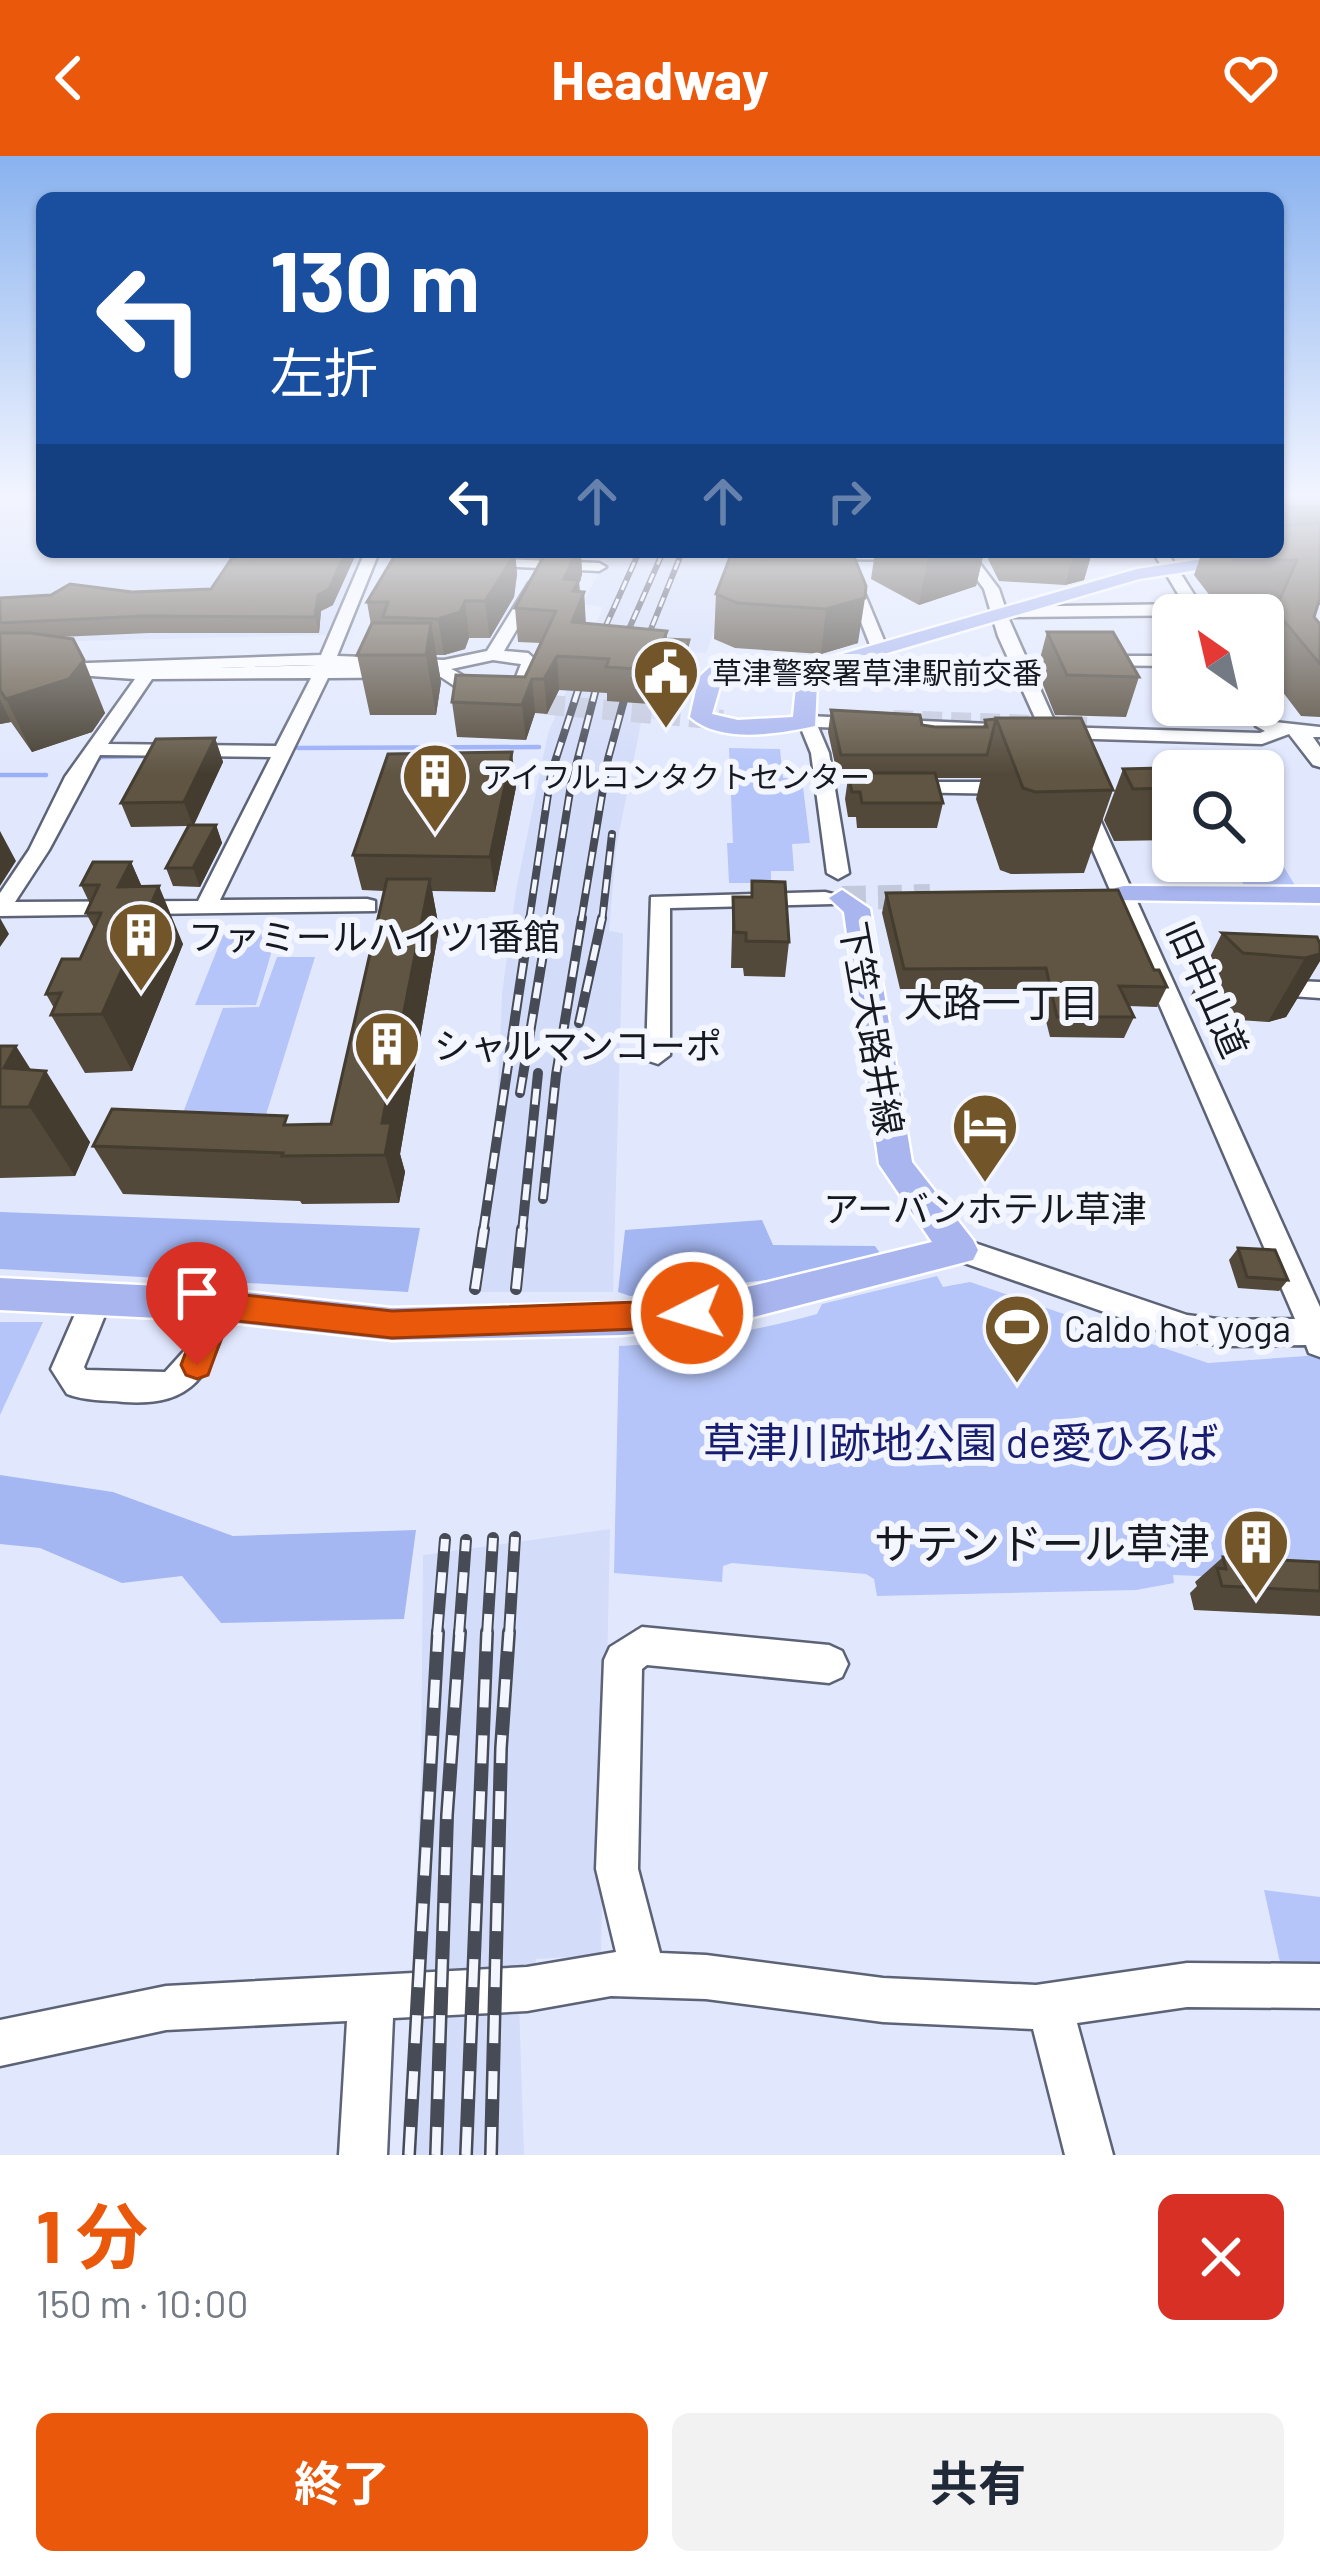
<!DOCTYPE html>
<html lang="ja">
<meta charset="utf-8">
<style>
body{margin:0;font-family:Barlow,"Noto Sans JP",sans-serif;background:#f2f2f3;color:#1f2937;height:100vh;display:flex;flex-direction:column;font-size:45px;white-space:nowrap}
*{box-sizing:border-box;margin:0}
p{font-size:39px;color:#747a83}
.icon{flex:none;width:66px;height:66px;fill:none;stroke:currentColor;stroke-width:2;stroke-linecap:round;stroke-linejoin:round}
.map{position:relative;height:1999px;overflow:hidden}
.side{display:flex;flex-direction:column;background:#fff;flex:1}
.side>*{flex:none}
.top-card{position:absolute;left:36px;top:36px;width:1248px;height:366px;border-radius:18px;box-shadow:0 3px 9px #0004;background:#1a4fa0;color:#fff;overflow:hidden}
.needle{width:78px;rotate:326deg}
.buttons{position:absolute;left:1152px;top:438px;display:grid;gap:24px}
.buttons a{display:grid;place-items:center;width:132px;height:132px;border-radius:18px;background:#fff;box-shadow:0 3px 9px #0004;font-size:60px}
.pin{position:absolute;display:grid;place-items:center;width:102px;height:102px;color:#fff;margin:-123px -51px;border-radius:50% 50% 50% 0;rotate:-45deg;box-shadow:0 0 12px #0007}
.pin .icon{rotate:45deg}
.me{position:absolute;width:132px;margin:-66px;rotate:265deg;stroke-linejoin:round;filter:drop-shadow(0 0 9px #0008)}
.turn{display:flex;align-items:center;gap:42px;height:252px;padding:0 36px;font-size:54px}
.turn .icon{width:156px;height:156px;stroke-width:2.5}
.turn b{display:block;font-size:84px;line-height:102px}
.lanes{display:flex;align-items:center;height:114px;padding:0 36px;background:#0003;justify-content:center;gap:60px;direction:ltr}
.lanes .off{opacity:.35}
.round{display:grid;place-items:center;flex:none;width:126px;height:126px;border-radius:18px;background:#f2f2f3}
.head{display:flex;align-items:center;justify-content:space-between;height:204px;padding:0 36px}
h1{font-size:72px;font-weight:700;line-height:90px;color:#ea580c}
.action{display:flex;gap:24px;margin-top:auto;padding:24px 36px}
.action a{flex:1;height:138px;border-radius:18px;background:#ea580c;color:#fff;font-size:48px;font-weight:700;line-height:138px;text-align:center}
.action a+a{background:#f2f2f3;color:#1f2937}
header{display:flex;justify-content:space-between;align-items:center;height:156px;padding:0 36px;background:#ea580c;color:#fff;font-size:54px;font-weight:700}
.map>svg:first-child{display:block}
.built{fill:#d3dcf9}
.green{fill:#b5c5f9}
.forest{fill:#a5b7f3}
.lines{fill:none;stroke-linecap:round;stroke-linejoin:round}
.stream{stroke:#9aaef9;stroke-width:4.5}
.minor-tunnel{stroke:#c3c9dd;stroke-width:20;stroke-dasharray:20 9;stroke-linecap:butt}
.major-tunnel{stroke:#c3c9dd;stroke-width:24;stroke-dasharray:24 12;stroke-linecap:butt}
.minor-casing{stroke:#5d6376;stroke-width:5}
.major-casing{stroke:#fff;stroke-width:5}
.minor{fill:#fff;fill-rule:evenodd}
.major{fill:#a8b5ef;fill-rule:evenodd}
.rail-far4-casing{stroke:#474b56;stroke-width:6}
.rail-far3-casing{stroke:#474b56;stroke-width:8}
.rail-far2-casing{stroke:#474b56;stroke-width:10}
.rail-far1-casing{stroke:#474b56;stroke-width:12}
.rail-casing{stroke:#474b56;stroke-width:14}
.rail-far4{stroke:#f3f6ff;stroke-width:3;stroke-dasharray:10;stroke-linecap:butt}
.rail-far3{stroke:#f3f6ff;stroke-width:4.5;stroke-dasharray:14;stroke-linecap:butt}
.rail-far2{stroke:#f3f6ff;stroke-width:6;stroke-dasharray:16;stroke-linecap:butt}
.rail-far1{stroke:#f3f6ff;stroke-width:8;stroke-dasharray:21;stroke-linecap:butt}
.rail{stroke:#f3f6ff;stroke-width:9;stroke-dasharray:28;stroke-linecap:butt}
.wall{fill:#53493a}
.shaded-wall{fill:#433c2f}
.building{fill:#605543;stroke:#433c2f;stroke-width:3}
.route{fill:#ea580c;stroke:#983908;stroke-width:3}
.labels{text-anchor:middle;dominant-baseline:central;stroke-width:12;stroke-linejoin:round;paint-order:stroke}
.far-poi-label{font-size:30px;fill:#161920;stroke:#f3f6ff;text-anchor:start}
.poi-label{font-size:36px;fill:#161920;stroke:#f3f6ff;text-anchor:start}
.street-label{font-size:36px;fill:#161920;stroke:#f3f6ff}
.neighbourhood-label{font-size:39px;fill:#161920;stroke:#f3f6ff}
.near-park-label{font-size:42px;fill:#191d71;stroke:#f3f6ff}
.near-poi-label{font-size:42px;fill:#161920;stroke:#f3f6ff;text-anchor:end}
</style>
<header><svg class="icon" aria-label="back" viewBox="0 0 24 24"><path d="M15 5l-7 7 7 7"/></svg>Headway<svg class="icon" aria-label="heart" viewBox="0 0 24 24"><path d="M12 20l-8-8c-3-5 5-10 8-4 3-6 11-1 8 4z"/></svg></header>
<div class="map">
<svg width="1320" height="1999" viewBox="0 0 1320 1999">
<rect width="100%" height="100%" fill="#e1e8fe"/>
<g class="built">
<path d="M0 338H42V396H361L327 479 0 487Z"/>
<path d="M610 396H744L706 497 691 496 688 505 693 506 677 565 642 562 616 692 609 775 623 777 613 1136H468L497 953 502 838 516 735 548 577 603 451 582 448Z"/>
<path d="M610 1373 601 1799 536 1803 535 1815 518 1818 524 1999H404L421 1619 423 1399Z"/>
</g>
<g class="green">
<path d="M729 592 780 593 783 622 802 623 810 687 792 688 794 715H771V727H729L727 687H733Z"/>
<path d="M1270 688 1296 731H1245L1238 719 1252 717 1244 705H1263V689Z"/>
<path d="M277 777 256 849H195L223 779Z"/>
<path d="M277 801H315L265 962H181L223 852 259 851Z"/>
<path d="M937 1120 943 1131 970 1126 1208 1207 1320 1199V1425L1173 1419 1174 1427 1136 1434 877 1440 874 1423 866 1418 732 1407 723 1410 722 1426 614 1417 619 1190C687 1187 751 1176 817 1158L822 1148Z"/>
<path d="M0 1166H43L0 1259Z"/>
<path d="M1264 1734 1320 1741V1809L1280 1806Z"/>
</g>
<g class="forest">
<path d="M0 1056 420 1072 408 1136 0 1113Z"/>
<path d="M762 1064 773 1089 875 1090 880 1097 767 1124 630 1140 618 1136 625 1074Z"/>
<path d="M0 1319 113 1336 233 1380 416 1374 404 1463 221 1467 182 1420 122 1427 40 1392 0 1388Z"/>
</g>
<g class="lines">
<g class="stream">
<path d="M298 592 539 591"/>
<path d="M95 606 101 601 152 600"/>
<path d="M0 619H46"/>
</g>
<g class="minor-tunnel">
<path d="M516 546 723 564"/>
<path d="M893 564 1093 571"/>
</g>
<path class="major-tunnel" d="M842 742 930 740"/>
<g class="minor-casing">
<g id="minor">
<path d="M365 396H379L337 500 444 504 487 495 529 427 542 430 504 495 528 497 538 506 525 541 496 550 480 547 441 521 328 522 220 744 367 743 375 745V755L0 760V737L29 694 65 621 135 523 62 518 0 520V510L321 499ZM493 504 521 508 511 534C486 546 473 522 451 513ZM309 509H317L219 512ZM311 522 276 590 108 588 152 523ZM100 599 271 601 198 745 15 746 49 694Z"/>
<path d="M837 396H911L917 400 910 404 842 403 837 402Z"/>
<path d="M957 396H971L999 433 1005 451 1184 448 1153 396H1167L1207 459 1008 461 1057 571 1260 577 1265 575 1256 570 1265 565 1320 571V581H1313L1320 591V611L1313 609 1289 578 1262 588 1062 582 1064 595H1050L998 480 984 433Z"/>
<path d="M480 402 599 407 606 411 599 415 475 409V403Z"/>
<path d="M849 413 856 417 888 494 886 497 872 494 842 417Z"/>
<path d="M1094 500H1173V510L1088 509 1086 505Z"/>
<path d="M807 560 991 568 1000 573 991 578 818 571 829 597 849 717 838 723 827 717 811 597 798 565Z"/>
<path d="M902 626H1014L1024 632 1014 638 895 636V628Z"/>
<path d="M1083 642 1093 648 1320 1151V1201L1309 1197 1306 1189 1225 1190 1187 1185 950 1102 946 1094 950 1086 960 1082 1187 1159 1225 1164 1295 1163 1073 648Z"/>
<path d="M825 736 833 738V748L670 752V899L658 908 649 905 646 899 651 741Z"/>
<path d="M1270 824 1320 826V842L1262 838 1258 832Z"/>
<path d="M97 1129 108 1133 112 1142 84 1211 86 1214 165 1216 184 1195 207 1140 218 1136 229 1140 233 1149C210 1212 201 1251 124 1246 105 1244 85 1245 67 1238L51 1213 86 1133Z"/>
<path d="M642 1471 829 1489 842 1495 848 1508 842 1521 829 1527 647 1509 642 1513 638 1713 660 1797 706 1799 883 1822 1036 1829 1187 1807 1320 1808V1852L1187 1851 1077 1867 1113 1999H1065L1033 1873 883 1866 706 1843 611 1840 527 1855 393 1862 387 1999H339L347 1865 166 1874 0 1910V1864L166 1830 527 1811 616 1796 596 1713 604 1504 610 1491Z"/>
</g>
</g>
<g class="major-casing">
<g id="major">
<path d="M1320 394V404L1230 409 1139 423 809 520 817 527 815 570C778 578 720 588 690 561L699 521 711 510H801L1137 413 1230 399ZM723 520 778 522 796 530 793 561 738 564 712 558Z"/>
<path d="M1124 730 1320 731V747L1115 744 1111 738 1115 732Z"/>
<path d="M842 734 870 753 912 1006 973 1084 978 1094 973 1104 719 1170 622 1179 391 1184 218 1165 0 1154V1122L218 1133 391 1152 622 1147 719 1138 932 1086 879 1008 844 756 829 742Z"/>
</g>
</g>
<use href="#minor" class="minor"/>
<use href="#major" class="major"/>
<g class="rail-far4-casing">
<g id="rail-far4">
<path d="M617 500 663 396"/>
<path d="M581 525 639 396"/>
<path d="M630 525 682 396"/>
</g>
</g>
<g class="rail-far3-casing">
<g id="rail-far3">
<path d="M529 765 551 618 582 522"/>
<path d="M549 765 571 629 598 525"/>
<path d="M581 765 608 603 630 522"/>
<path d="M602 765 612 678"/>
</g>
</g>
<g class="rail-far2-casing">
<g id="rail-far2">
<path d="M579 867 602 762"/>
<path d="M520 937 549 762"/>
<path d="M543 1043 556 919 582 762"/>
<path d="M483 1076 530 762"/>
<path d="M522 1076 538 917"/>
</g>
</g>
<g class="rail-far1-casing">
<g id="rail-far1">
<path d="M475 1133 484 1073"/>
<path d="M516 1133 522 1073"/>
<path d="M437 1479 445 1383"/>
<path d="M459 1479 466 1384"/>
<path d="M487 1479 493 1382"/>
<path d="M509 1479 515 1381"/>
</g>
</g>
<g class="rail-casing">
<g id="rail">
<path d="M409 1999 438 1476"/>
<path d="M436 1999 447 1659 460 1476"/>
<path d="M466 1999 487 1476"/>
<path d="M491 1999 501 1592 509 1476"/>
</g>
</g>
<use href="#rail-far4" class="rail-far4"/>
<use href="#rail-far3" class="rail-far3"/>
<use href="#rail-far2" class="rail-far2"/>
<use href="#rail-far1" class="rail-far1"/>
<use href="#rail" class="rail"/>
</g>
<g class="wall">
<path d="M1285 338H1320V449H1318L1314 461 1320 468V561L1301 560 1263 510V483L1278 449H1217L1194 419 1201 399H1197L1192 396H1278V344H1283Z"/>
<path d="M397 396H529L528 399H515L517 418 514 441 490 482H469L465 493 444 499H436L441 526 436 559H370L357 499 371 469 367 446Z"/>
<path d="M546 396H606L604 401H581L582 419 579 426 580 436H584L585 467 667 475V483L689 484 688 518 679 550 607 545V537L559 534 547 558 535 557 526 584 457 581 452 546 525 521 541 487 518 486 515 452Z"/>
<path d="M852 396 858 487 821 498 735 492 714 483 716 438Z"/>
<path d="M875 396H984L976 430 919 449 871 423Z"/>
<path d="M989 396H1092L1084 424 1065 429 999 425 988 403Z"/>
<path d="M211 433 333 449 321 455 319 477H149L59 481 105 557 92 576 32 596 11 566 0 568V442Z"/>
<path d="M1047 476 1139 521 1126 561 1055 559 1037 514Z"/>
<path d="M1169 495H1173V549H1259L1254 560 1169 559 1155 534Z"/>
<path d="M831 554 935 571H983L985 564 996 563 1113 634 1084 717 1011 718 1000 714 976 643 981 622H936L943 647 937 672H857L856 661H848L845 643 848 622H838L828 576Z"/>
<path d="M215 582 223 606 194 669H216L222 687 200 731 173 730 166 712 188 670 131 671 121 647Z"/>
<path d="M1123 613 1173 615V684L1114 685 1104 664Z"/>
<path d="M516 631 495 736 432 735 439 772 400 998 405 1016 399 1047 302 1048 300 1045 123 1038 93 990 291 969 331 968 384 735 362 734 353 699Z"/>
<path d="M1184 705H1251L1240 726 1192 723Z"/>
<path d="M131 706 142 731 183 788 132 915 85 917 51 859 54 852 46 838 80 803 94 772 86 757 90 748 81 729Z"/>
<path d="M752 725 789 786 785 821 744 820 743 812H731L733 741H751Z"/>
<path d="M886 737 1154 814 1167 831 1157 851 1128 850 1134 861 1124 882 1050 881 1038 833H900L882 757Z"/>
<path d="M1222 777 1320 788V805L1286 861 1268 866 1210 862 1190 841Z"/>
<path d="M0 890 31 914 90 986 75 1020 0 1022Z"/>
<path d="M1238 1092 1288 1124 1279 1135 1238 1132 1229 1104Z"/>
<path d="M1223 1401 1320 1406V1460L1194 1454 1190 1437 1197 1430 1195 1426Z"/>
</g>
<g class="shaded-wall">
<path d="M346 396H357L333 449 321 455 319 477 315 461 318 439Z"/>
<path d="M512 396H515L517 418 514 441 490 482 485 445Z"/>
<path d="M576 396H581L582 419 579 426 580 445 584 436 586 469 572 466 564 423Z"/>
<path d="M929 396H984L976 430 919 449Z"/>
<path d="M1081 396H1092L1084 424 1065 429 1074 398Z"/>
<path d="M865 442 858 487 821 498 826 453Z"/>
<path d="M465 445 469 482 465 493 444 499 438 463Z"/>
<path d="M431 467 441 526 436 559 426 499Z"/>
<path d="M689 484 688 518 679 550 680 516Z"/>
<path d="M557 500 559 534 547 558 544 523Z"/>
<path d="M84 504 105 557 92 576 32 596 6 543Z"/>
<path d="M532 523 535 557 526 584 522 549Z"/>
<path d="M0 543 11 566 0 568Z"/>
<path d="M215 582 223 606 193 670 184 646Z"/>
<path d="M512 596 516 631 495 736 490 701Z"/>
<path d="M216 669 222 687 200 731 193 712Z"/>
<path d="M0 675 16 705 0 730Z"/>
<path d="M131 706 150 750 159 730 183 788 132 915 102 858 118 731Z"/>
<path d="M430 723 439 772 400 998 405 1016 399 1047 385 999 382 967Z"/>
<path d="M0 762 9 778 0 791Z"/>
<path d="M1320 798V805L1286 861 1268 866 1305 802Z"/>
<path d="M16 890 40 928 46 915 90 986 75 1020 4 912Z"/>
</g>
<g class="building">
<path d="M1293 338H1320V350L1278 352V344L1294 342Z"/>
<path d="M1320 367V442L1314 461 1320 468V508L1275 454 1297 404H1235L1227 396H1278V370Z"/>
<path d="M236 396H346L329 433 318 439 315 461 143 460 0 467V442L51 439 70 428 132 436 211 433Z"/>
<path d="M397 396H512L510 406 485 445H465L460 456 438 463 383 461 388 446H367Z"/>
<path d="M546 396H576L564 423 579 424 573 435 584 436 572 466 667 475 664 483 689 484 680 516 606 511 609 503 557 500 544 523H532L522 549 452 546 456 519 525 521 556 455 515 452Z"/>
<path d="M732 396H852L866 430 865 442 826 453 737 447 716 438Z"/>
<path d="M1035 396H1081L1074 398Z"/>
<path d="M372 467H431L426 499H357Z"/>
<path d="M1047 476H1113L1139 521 1067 519Z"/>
<path d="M0 477H30L73 483 84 504 69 523 6 543 0 534Z"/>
<path d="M831 554 920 559 922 569 935 571H987L985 564 996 563 987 599H841Z"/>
<path d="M996 562H1081L1113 634 1035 636 1023 632Z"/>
<path d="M215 582 184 646 121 647 156 583Z"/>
<path d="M512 596 490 701 353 699 388 598Z"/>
<path d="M1243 610 1246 615H1173V632L1133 633 1123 613Z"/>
<path d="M848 617H935L943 647H862L860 636H852Z"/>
<path d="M189 669H216L193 712H166Z"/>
<path d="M93 706H131L118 731 159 730 102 858 51 859 61 837 46 838 62 803H80L101 757H86L99 729H81Z"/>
<path d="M387 723H430L382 967H391L385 999 282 1000 283 997 93 990 112 953 287 960 284 969 331 968Z"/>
<path d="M752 725 785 726 789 786 746 785V777L734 776 733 741H752Z"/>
<path d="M1118 734 1154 814H1159L1167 831 1119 830 1134 861H1057L1046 812 904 813 886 737Z"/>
<path d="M1222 777 1317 781 1320 788V798L1305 802 1243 797Z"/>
<path d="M0 890H16L4 912 46 915 29 951H0Z"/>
<path d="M1238 1092 1275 1094 1288 1124 1247 1121Z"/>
<path d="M1223 1401 1320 1406V1435L1222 1430 1217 1412 1226 1413Z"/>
</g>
<linearGradient id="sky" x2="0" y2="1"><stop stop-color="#89b2ef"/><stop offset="0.55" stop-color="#f2f5ff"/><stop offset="1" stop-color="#f2f5ff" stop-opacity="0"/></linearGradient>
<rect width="1320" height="618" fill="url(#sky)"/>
<path class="route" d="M218 1136 392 1155 692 1144 702 1148 707 1157 702 1167 692 1171 392 1182 228 1164 208 1219 197 1223 186 1219 181 1209 207 1140Z"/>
<defs>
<g id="civic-pin" transform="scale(3.45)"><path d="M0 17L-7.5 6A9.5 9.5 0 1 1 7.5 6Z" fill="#725629" stroke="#f3f6ff"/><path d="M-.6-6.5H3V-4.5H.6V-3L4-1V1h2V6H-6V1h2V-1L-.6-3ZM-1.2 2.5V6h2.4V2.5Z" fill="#fff"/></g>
<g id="building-pin" transform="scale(3.45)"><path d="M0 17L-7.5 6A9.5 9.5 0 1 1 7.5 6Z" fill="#725629" stroke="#f3f6ff"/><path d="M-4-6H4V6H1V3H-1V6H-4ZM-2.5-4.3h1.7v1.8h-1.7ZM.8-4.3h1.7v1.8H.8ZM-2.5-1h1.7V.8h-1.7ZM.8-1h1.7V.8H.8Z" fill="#fff"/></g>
<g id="hotel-pin" transform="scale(3.45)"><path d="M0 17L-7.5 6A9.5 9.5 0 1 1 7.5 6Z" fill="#725629" stroke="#f3f6ff"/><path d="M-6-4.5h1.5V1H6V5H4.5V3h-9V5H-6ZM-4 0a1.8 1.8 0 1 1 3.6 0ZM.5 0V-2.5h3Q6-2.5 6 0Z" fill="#fff"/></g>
<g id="stadium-pin" transform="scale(3.45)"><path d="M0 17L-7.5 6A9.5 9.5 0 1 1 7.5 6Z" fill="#725629" stroke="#f3f6ff"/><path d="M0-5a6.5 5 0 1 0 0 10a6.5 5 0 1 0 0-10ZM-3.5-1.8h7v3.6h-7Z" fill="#fff"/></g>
</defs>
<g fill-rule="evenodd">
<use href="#civic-pin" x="666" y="516"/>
<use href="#building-pin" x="435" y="620"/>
<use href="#building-pin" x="141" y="779"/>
<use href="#building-pin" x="387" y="888"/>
<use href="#hotel-pin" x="985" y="970"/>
<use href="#stadium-pin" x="1017" y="1171"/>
<use href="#building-pin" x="1256" y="1386"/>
</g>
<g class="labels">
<g class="far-poi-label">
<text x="712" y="516">草津警察署草津駅前交番</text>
<text x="482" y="620">アイフルコンタクトセンター</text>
</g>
<g class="poi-label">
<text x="188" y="779">ファミールハイツ1番館</text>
<text x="434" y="888">シャルマンコーポ</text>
<text x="985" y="1051" text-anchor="middle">アーバンホテル草津</text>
<text x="1064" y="1171">Caldo hot yoga</text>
</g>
<g class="street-label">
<text transform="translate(1209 833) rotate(66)">旧中山道</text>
<text transform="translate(873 872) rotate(80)">下笠大路井線</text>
</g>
<g class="neighbourhood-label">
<text x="1001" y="845">大路一丁目</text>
</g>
<g class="near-park-label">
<text x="961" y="1285">草津川跡地公園 de愛ひろば</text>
</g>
<g class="near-poi-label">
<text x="1210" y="1386">サテンドール草津</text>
</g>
</g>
</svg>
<div class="buttons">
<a><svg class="needle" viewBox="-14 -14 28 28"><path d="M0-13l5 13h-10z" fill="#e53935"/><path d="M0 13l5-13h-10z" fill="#747a83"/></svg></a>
<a><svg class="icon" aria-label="search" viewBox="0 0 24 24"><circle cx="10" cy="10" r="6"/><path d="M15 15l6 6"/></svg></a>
</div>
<div class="pin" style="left:197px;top:1209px;background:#d93025"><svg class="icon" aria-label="arrive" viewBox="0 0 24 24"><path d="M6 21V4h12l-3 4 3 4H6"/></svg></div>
<svg class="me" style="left:692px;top:1157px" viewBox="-20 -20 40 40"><circle r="17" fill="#ea580c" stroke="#fff" stroke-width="3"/><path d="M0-11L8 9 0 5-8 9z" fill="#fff"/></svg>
<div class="top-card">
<div class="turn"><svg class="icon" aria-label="left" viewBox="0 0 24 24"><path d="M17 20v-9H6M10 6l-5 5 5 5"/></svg><div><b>130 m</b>左折</div></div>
<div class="lanes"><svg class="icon" aria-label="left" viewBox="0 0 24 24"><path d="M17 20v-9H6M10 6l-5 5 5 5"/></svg><svg class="icon off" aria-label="ahead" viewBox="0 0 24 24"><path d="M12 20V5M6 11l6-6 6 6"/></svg><svg class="icon off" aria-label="ahead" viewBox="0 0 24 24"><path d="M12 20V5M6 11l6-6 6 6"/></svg><svg class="icon off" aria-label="right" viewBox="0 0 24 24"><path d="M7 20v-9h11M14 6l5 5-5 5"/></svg></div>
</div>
</div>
<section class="side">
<div class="head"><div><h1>1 分</h1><p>150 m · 10:00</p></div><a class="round" style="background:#d93025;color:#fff"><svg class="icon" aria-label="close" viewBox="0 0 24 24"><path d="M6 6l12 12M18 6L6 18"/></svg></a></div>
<div class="action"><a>終了</a><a>共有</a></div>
</section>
